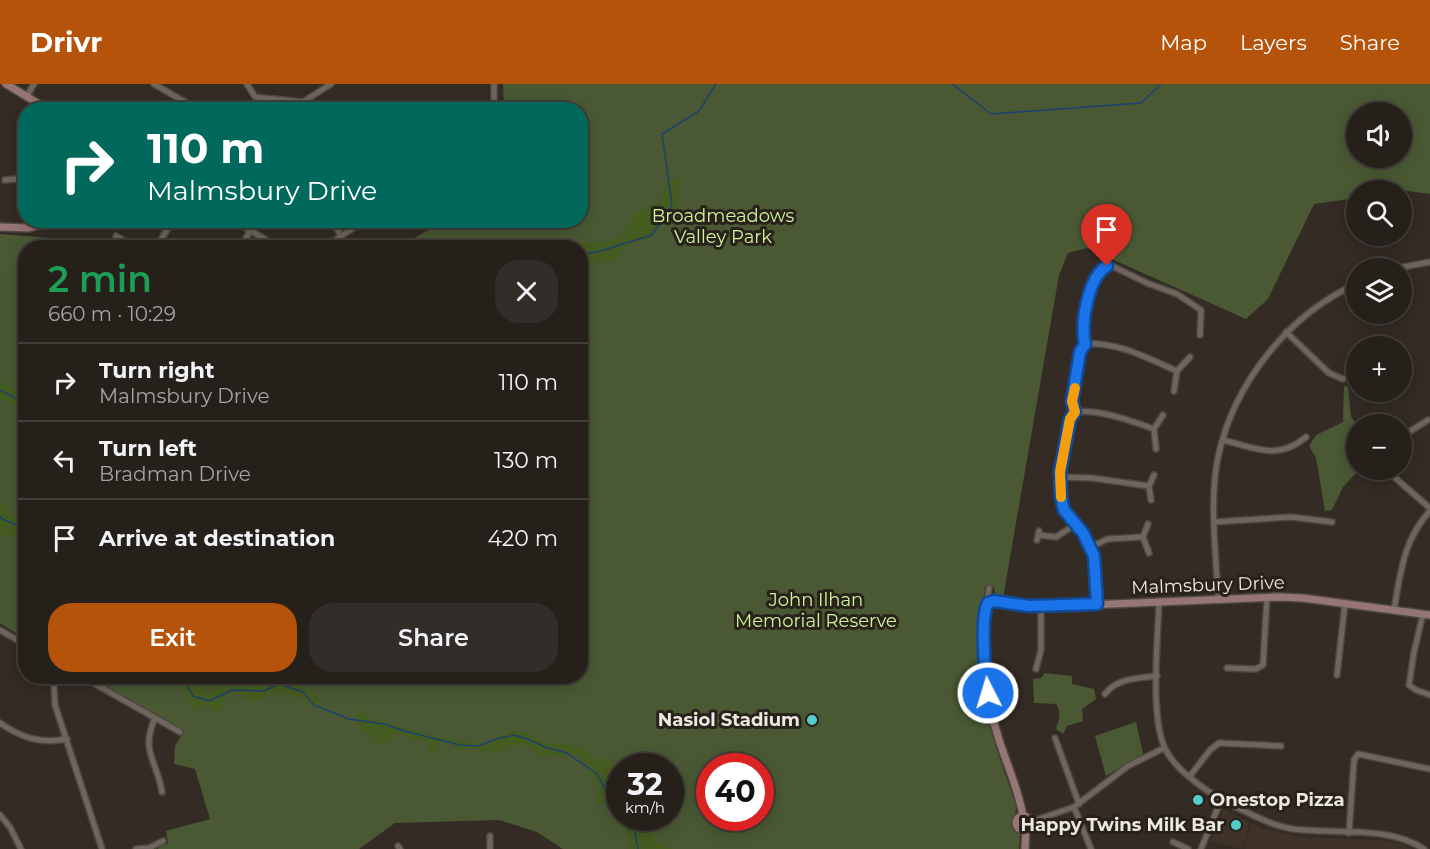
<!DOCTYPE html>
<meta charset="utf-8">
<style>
body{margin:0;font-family:Montserrat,sans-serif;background:#322d28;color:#f1f3f6;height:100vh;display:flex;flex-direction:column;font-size:22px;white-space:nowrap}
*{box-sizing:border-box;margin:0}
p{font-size:20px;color:#a4a3a3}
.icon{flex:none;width:33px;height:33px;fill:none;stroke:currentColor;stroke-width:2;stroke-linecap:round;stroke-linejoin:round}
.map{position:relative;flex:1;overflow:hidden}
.panel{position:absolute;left:18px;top:156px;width:570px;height:444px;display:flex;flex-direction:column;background:#26201b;border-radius:24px;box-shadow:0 3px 15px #0003,0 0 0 2px #423e3a}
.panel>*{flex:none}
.hud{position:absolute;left:18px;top:18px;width:570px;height:126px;border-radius:24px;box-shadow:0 3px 15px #0003,0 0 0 2px #423e3a;background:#00695c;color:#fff;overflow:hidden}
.tools{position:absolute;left:1346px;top:18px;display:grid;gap:12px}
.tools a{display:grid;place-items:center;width:66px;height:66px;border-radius:50%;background:#26201b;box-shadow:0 3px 15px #0003,0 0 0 2px #423e3a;font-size:30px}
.speed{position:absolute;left:606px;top:669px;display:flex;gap:12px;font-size:30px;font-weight:700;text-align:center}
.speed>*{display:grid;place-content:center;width:78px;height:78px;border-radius:50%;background:#26201b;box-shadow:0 3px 15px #0003,0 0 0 2px #423e3a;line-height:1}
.speed small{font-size:15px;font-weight:400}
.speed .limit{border:9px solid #d22;background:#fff;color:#111}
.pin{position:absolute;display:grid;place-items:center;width:51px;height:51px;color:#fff;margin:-62px -26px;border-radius:50% 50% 50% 0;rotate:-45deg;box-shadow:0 0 6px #0007}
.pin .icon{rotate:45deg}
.me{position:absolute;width:66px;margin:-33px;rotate:355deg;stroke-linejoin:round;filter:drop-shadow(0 0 4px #0008)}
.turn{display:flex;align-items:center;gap:21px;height:126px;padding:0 30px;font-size:27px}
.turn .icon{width:78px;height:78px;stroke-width:2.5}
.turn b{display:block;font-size:42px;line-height:51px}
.round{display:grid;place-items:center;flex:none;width:63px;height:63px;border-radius:24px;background:#322d28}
.summary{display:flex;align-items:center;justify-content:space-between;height:102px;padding:0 30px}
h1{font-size:36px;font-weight:600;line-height:45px;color:#1e9e55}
.button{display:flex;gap:12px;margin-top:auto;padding:12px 30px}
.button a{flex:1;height:69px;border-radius:24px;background:#b45309;color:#fff;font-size:24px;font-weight:600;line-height:69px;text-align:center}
.button a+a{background:#322d28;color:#f1f3f6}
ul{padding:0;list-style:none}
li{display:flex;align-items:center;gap:18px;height:78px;padding:0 30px;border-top:2px solid #423e3a}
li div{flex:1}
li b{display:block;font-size:22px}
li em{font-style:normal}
header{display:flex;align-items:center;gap:36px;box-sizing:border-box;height:84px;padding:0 30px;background:#b45309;color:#fff}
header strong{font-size:28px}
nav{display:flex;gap:33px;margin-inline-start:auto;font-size:21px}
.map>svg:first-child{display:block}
.built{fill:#3f3226}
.green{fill:#4a5934;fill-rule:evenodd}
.forest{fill:#455c20}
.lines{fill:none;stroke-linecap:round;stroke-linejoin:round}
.stream{stroke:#1e416f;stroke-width:1.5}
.street-casing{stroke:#4d4740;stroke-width:8}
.secondary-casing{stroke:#4d4740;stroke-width:10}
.street{stroke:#6e655d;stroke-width:5}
.secondary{stroke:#967674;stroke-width:7}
.route-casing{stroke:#114b97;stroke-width:15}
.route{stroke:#1a73e8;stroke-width:10}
.slow{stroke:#f59e0b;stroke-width:10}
.poi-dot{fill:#53cdcb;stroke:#29221b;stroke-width:2}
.labels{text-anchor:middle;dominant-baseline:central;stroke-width:6;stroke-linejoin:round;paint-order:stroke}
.park-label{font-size:18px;fill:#cdf39b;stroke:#29221b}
.street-label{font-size:18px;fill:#ede7e3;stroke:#29221b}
.poi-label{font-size:18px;font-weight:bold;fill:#ede7e3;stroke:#29221b;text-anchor:end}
</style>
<header>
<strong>Drivr</strong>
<nav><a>Map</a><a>Layers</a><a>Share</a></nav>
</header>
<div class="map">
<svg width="1430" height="765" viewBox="0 0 1430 765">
<rect width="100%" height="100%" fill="#332b24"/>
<g class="built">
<path d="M1223 725 1250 739 1242 765 1211 757Z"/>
<path d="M1252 739 1265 745 1300 753 1377 756 1402 760 1411 765H1244Z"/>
</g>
<g class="green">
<path d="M503 0H1430V110L1401 106H1356V114L1314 120 1268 215 1246 235 1087 164 1068 169 1059 191 1003 514 995 511 994 503 985 502C980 542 978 583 986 623 992 657 1005 689 1016 721 1016 733 1011 740 1020 749L1019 765H563L537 748 499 736 395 739 359 765H158V763L168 759 166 747 210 735 195 685 174 680 175 662 184 647 87 593 580 592V164L397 163 446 137 580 136V26L504 25ZM1356 28H1401V74H1356ZM620 682H670V734H620ZM710 682H760V734H710Z"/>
<path d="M0 150 49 154 66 163 26 164 25 555 0 539Z"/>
<path d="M1344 302 1348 303 1351 333 1357 340 1356 386H1359L1343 403 1332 426 1325 427 1316 374 1309 362 1316 351 1343 338Z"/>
<path d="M1045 589 1072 592V600L1094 605 1096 615 1082 625 1083 637 1067 642 1063 650 1056 645C1059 636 1062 629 1056 620L1034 619 1033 595 1041 594Z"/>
<path d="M1136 638 1143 670 1106 692 1095 652Z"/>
</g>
<g class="forest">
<path d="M679 94V120L672 131 649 154 627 161 615 177H604L581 182 580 164 549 163 561 158H605L620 154 634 131 661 116 665 98Z"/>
<path d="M0 297 25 311V324L0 315Z"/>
<path d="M0 417 5 420 11 433 25 435V453L7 452 0 448Z"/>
<path d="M170 593H193L204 609 216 604V593H238L263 599 275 595 291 596 318 613 321 621 310 622 300 613 272 608 254 618 233 607 225 612 221 624 216 628 207 621 197 627 195 626 180 599 176 606Z"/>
<path d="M361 627 369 634 436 653 489 661 502 651 513 647 525 648 545 659 564 660 580 663 600 677 606 675 617 680 619 722 617 717 596 720V711L602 705C595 692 586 686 580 673L560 671 543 673 527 661H513L496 668 479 669 476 665 465 664 462 667 451 660 439 658 434 670H429L427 658 422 655 413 656 396 649C389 658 387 662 374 659L369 650 359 646 356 628Z"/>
<path d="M623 734H649L654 747 655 758 672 765H630Z"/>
</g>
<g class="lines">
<g class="stream">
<path d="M952 0 991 30 1141 19 1161 0"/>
<path d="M580 170 597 168 652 151 672 121 662 50 699 27 716 0"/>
<path d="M0 306 26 320"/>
<path d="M0 432 2 435 26 445"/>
<path d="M182 592 193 612 209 617 232 606 264 607 279 600 303 608 314 621 349 635 384 640 408 648 460 661 478 662 496 655 515 651 530 656 545 663 567 669 596 689 605 704 620 712"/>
<path d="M632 734 638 765"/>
</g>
<g class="street-casing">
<g id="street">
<path d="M154 0 185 18 192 26"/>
<path d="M247 0 255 13 303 18 331 0"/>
<path d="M494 0V26"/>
<path d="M27 12 34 0"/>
<path d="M370 26 382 20H422"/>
<path d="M5 96 26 94"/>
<path d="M233 136 279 164"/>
<path d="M333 136 341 153"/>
<path d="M116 152 136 164"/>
<path d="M156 164 173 136"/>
<path d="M240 164 250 147"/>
<path d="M324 164 365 136"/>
<path d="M1398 184 1430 178"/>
<path d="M1286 248 1329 289 1343 295 1356 290"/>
<path d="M1085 260C1119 258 1147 274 1177 287"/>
<path d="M1174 307 1177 287 1190 273"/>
<path d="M1075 328 1073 317 1080 268 1085 260C1079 236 1088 202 1104 183L1112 182 1147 199 1177 210 1201 226 1200 251"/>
<path d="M1075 328 1070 335C1064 363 1055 395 1063 423 1066 433 1076 441 1083 449 1098 469 1096 496 1097 520"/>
<path d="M1075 328C1099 325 1132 337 1154 345"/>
<path d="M1401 353 1428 336"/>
<path d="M1223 356C1255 364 1278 377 1306 353"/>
<path d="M1156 365 1154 345 1163 331"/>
<path d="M1386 386 1430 424"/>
<path d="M1060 393 1092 394 1149 402"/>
<path d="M1151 416 1149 402 1154 391"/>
<path d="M1214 438 1291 433 1332 438"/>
<path d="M1148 440 1143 453 1149 469"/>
<path d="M1038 451 1056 453 1075 441"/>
<path d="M1037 456 1039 447"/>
<path d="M1090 463 1108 455 1143 453"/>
<path d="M1218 514C1216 468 1209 418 1218 373 1234 299 1288 231 1356 200"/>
<path d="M1159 517C1158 554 1150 629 1164 662 1173 686 1214 713 1236 723 1259 734 1278 745 1304 746 1343 749 1390 743 1424 765"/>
<path d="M987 520 989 504"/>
<path d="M1394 526C1400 490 1404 454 1430 427"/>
<path d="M1423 530 1414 568 1409 601 1416 606 1430 611"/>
<path d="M0 546 26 561"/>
<path d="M1227 584 1256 585 1263 581 1267 513"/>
<path d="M1036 585 1041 566V522"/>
<path d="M1337 591 1345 519"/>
<path d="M55 592 54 602 55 621 102 765"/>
<path d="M81 592 180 648"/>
<path d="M1105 610C1117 594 1138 594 1157 592"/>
<path d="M155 634C140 668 157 676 162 708"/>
<path d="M0 639C22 654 40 660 67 655"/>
<path d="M1055 654 1079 720"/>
<path d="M1190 692 1210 666 1219 659 1281 662"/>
<path d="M1074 723 1091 765"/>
<path d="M0 731 10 743 21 765"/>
<path d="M1030 738 1074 723 1128 682 1164 664"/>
<path d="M1349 749 1354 676 1358 670 1430 685"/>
<path d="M490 752V765"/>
<path d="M1173 758 1188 765"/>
<path d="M398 762 400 765"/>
<path d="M136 765 149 764 163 757"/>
<path d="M1201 765 1221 716"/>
</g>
</g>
<g class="secondary-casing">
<g id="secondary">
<path d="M6 0 49 26"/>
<path d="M0 143 29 144 57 136"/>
<path d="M1023 732C1018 703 1005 677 997 649 986 615 983 579 985 544 985 535 983 524 989 518L1029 522H1064L1279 513 1303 514 1430 531"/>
<circle cx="1023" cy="739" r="7"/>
<path d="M1025 765 1026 746"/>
</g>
</g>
<use href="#street" class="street"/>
<use href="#secondary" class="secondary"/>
</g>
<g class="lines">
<g class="route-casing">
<path id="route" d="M988 609C985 591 980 533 988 519L994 517 1029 522 1097 520 1094 472 1083 449 1064 426 1061 413 1060 388 1070 335 1075 328 1072 317 1080 268 1085 260C1080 241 1088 193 1107 182"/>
</g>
<use href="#route" class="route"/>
<path class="slow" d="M1061 413 1060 388 1070 335 1075 328 1072 317 1075 304"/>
</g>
<g class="poi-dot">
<circle cx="812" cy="636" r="6"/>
<circle cx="1198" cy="716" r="6"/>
<circle cx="1236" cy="741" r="6"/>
</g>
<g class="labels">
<g class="park-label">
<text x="723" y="132">Broadmeadows<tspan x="723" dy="21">Valley Park</tspan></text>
<text x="816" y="516">John Ilhan<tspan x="816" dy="21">Memorial Reserve</tspan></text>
</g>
<g class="street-label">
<text transform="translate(1208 501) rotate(-2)">Malmsbury Drive</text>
</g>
<g class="poi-label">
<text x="800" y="636">Nasiol Stadium</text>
<text x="1210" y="716" text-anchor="start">Onestop Pizza</text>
<text x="1224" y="741">Happy Twins Milk Bar</text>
</g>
</g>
</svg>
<div class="tools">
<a><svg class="icon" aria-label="sound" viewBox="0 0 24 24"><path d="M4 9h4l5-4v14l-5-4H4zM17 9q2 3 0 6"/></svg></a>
<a><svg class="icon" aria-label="search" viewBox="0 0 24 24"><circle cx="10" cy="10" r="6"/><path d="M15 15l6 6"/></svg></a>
<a><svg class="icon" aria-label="layers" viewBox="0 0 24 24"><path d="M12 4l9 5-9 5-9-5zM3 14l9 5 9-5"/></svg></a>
<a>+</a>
<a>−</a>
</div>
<div class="speed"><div>32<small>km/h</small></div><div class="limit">40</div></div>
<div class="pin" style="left:1107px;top:182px;background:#d93025"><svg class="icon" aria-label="arrive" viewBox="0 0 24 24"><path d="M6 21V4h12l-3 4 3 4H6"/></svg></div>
<svg class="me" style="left:988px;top:609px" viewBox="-20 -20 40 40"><circle r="17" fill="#1a73e8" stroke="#fff" stroke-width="3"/><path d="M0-11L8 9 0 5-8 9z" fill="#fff"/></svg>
<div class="hud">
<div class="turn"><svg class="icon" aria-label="right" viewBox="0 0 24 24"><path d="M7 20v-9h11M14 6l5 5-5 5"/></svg><div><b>110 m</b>Malmsbury Drive</div></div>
</div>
<section class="panel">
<div class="summary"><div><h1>2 min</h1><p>660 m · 10:29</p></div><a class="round"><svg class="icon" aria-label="close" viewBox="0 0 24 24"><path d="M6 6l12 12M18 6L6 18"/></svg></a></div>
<ul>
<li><svg class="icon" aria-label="right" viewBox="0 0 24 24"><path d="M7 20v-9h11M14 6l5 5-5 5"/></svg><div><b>Turn right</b><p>Malmsbury Drive</p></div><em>110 m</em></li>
<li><svg class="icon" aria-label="left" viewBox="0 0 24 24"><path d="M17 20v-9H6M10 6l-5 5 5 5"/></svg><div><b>Turn left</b><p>Bradman Drive</p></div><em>130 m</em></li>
<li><svg class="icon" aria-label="arrive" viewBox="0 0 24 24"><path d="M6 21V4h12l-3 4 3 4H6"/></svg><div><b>Arrive at destination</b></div><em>420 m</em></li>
</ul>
<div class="button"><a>Exit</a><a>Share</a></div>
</section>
</div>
